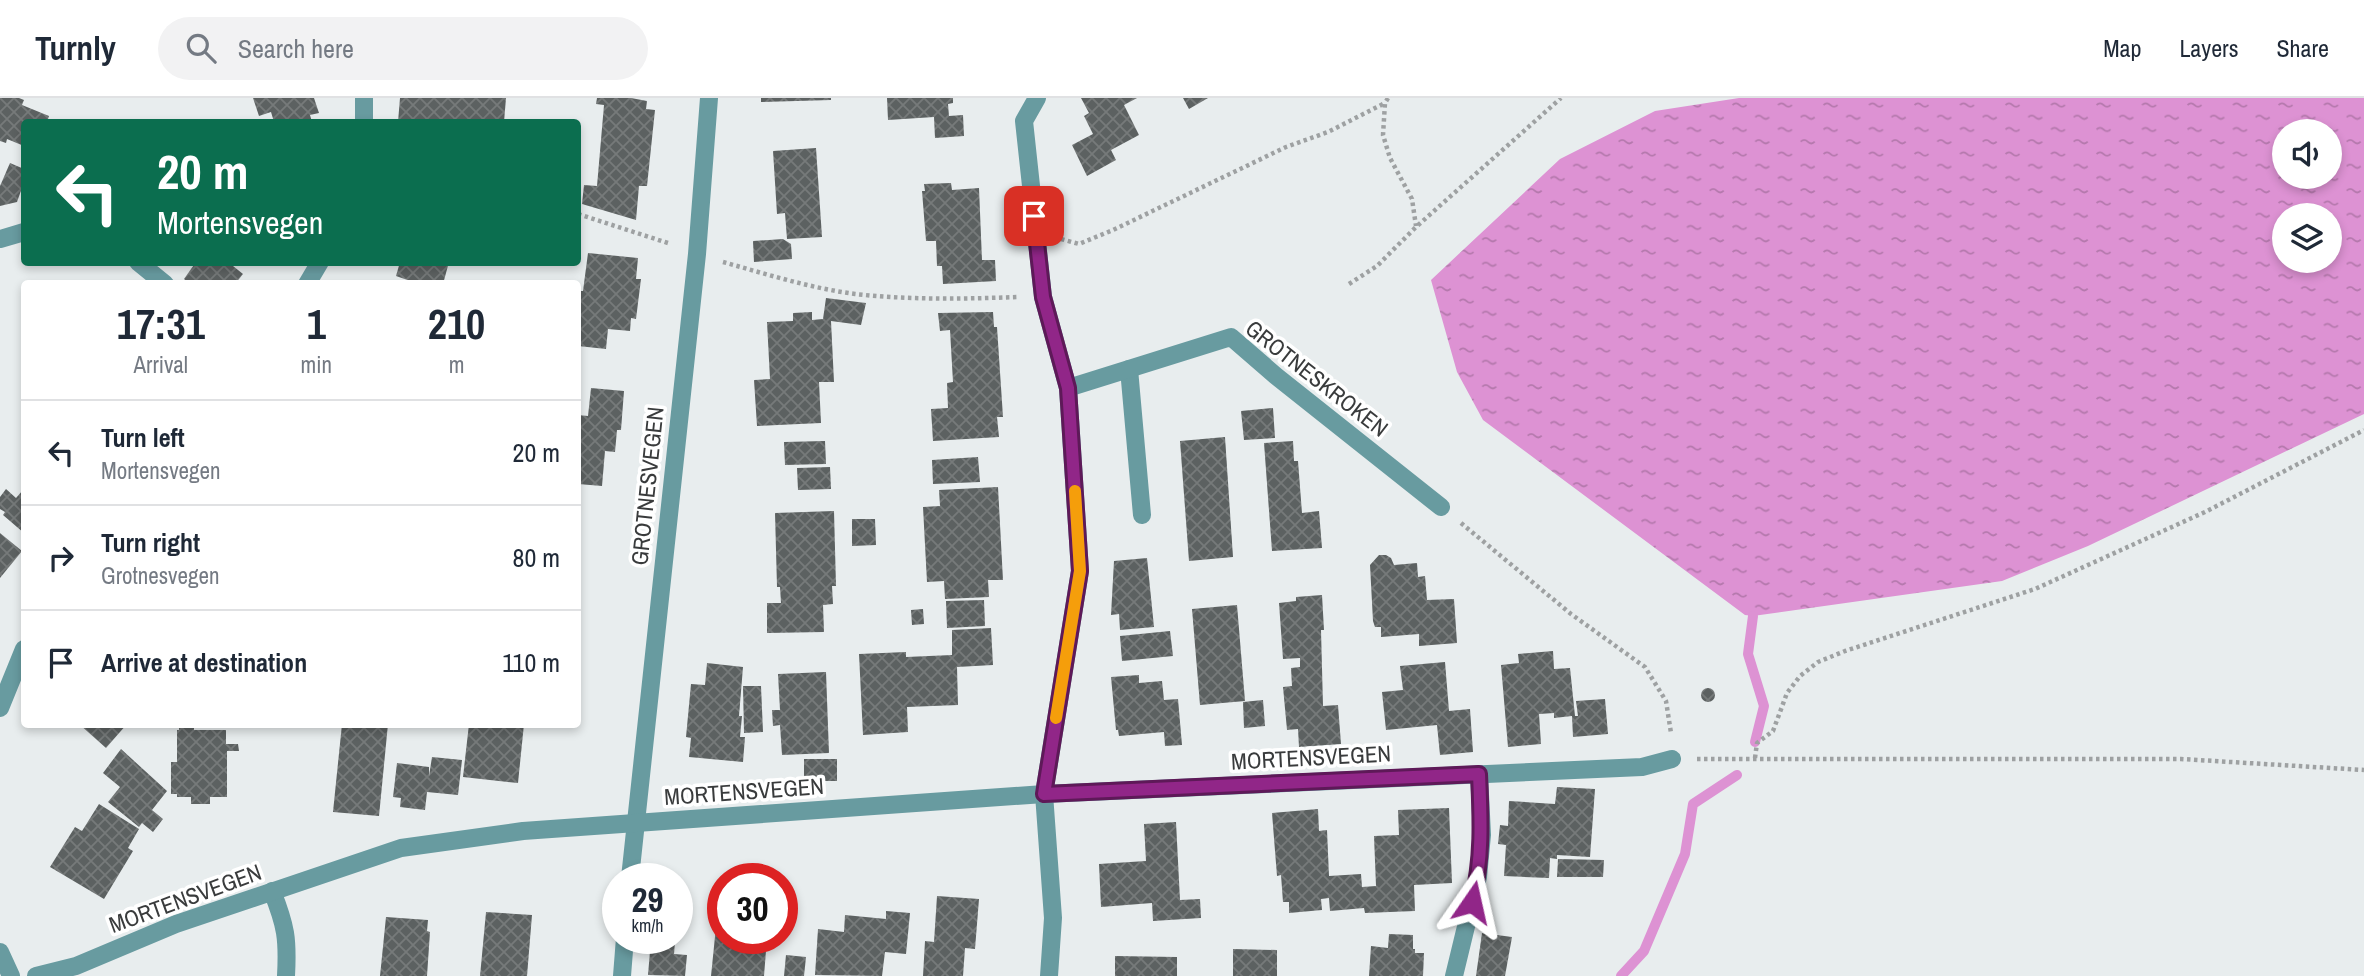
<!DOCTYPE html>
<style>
body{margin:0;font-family:"Archivo Narrow",sans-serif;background:#f2f2f3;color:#1f2937;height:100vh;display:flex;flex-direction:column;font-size:26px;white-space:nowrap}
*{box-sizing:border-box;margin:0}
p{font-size:23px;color:#747a83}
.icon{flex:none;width:38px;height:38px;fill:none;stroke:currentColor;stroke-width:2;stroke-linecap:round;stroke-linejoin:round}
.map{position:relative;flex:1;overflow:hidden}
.drawer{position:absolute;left:21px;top:182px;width:560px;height:448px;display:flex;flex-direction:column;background:#fff;border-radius:7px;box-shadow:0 4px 10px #0003}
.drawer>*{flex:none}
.hud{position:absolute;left:21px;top:21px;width:560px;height:147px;border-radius:7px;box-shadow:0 4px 10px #0003;background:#0b6e4f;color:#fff;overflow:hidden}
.controls{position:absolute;left:2272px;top:21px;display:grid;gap:14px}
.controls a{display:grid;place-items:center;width:70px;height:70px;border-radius:50%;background:#fff;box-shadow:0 4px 10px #0003;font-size:35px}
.speed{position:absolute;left:602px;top:765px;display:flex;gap:14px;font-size:35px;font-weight:700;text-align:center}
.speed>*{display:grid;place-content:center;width:91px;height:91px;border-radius:50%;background:#fff;box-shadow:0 4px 10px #0003;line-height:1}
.speed small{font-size:18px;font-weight:400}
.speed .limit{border:10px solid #d22;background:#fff;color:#111}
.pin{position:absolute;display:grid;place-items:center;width:60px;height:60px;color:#fff;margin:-30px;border-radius:14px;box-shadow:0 4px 10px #0006}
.me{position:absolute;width:77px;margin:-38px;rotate:11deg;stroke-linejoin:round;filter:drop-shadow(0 0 5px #0008)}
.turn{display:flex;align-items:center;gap:24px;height:147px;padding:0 21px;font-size:32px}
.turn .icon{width:91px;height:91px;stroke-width:2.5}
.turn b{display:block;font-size:49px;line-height:60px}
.eta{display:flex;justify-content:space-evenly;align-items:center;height:119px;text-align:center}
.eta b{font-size:42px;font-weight:700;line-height:49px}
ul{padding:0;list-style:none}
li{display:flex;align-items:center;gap:21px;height:105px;padding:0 21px;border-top:2px solid #e0e1e3}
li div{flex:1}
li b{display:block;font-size:26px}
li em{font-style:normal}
header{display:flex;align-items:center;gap:42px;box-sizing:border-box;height:98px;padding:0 35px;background:#fff;border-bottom:2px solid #e0e1e3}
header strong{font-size:33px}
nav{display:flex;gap:38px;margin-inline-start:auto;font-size:24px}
.search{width:490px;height:63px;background:#f2f2f3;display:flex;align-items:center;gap:18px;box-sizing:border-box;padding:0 24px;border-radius:38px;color:#747a83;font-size:26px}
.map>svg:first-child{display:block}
.water{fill:url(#water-ripples);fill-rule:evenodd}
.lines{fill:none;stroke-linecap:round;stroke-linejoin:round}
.stream{stroke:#dd92d3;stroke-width:10}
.building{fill:url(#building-cross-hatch)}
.path{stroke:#9ea1a2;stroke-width:4.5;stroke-dasharray:3.5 3.5;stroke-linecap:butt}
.minor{stroke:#689ba0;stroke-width:18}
.route-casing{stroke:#5e1958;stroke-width:18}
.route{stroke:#912688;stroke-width:12}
.slow{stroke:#f59e0b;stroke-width:12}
.labels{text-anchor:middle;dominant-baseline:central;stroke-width:7;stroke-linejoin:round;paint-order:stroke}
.street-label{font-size:23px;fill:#393b3c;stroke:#fff}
</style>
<header>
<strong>Turnly</strong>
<div class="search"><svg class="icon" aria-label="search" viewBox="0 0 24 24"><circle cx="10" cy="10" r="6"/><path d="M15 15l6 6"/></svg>Search here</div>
<nav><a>Map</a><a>Layers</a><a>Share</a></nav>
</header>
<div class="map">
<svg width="2364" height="878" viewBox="0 0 2364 878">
<defs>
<pattern id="water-ripples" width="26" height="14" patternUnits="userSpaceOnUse" patternTransform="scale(1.75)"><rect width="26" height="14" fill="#dd92d3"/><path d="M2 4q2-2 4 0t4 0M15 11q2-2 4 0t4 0" fill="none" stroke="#b478ac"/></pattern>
<pattern id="building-cross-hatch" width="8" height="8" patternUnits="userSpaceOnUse" patternTransform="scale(1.75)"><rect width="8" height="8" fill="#5c6161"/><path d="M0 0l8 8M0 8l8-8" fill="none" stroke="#767a7a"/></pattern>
</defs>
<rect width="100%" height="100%" fill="#e8edee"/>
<path class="water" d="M1739 0H2364V316L2088 448 2002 483 1753 518 1745 517 1483 322 1457 274 1431 182 1560 61 1655 13ZM2284 33H2329V79H2284ZM2284 117H2329V163H2284Z"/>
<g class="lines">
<g class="stream">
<path d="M1753 518 1748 556 1764 608 1755 644"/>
<path d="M1621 878 1644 853 1685 756 1693 706 1737 677"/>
</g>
</g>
<g class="building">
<path d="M0 0H19L24 2 22 7 49 18 47 24H24V48L7 41 6 45 0 43Z"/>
<path d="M253 0H314L319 15 310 17 312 24H274L271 14 259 18Z"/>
<path d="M400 0H506L504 24H398Z"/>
<path d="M597 0H631L647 3 646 11 655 12 647 88H639L636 122 582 106 584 87 597 88 604 7 596 6Z"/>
<path d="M761 0H831V2L761 4Z"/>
<path d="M887 0H953V5L948 6 949 18 963 17 964 38 935 40 934 19 888 22Z"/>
<path d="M1081 0H1137L1124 7 1139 37 1111 52 1116 62 1087 78 1072 47 1093 36 1084 18 1089 15Z"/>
<path d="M1183 0H1208L1189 11Z"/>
<path d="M816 50 822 139 787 141 785 115 777 116 773 53Z"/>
<path d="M10 65 24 71V84L17 104 0 108V88Z"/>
<path d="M951 85 952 92 979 90 982 162H995L996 183 943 186 942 168H937L936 143H926L922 93H925L924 86Z"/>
<path d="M783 141 791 146 792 161 754 164 753 143Z"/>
<path d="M588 155 638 160 636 181H641L636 221 631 220 630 233 608 231 606 251 578 248V207L579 193H583Z"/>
<path d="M196 164H228L243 176 235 186H190L184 181Z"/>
<path d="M400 164H449L443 186H419L396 178Z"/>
<path d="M826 200 866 205 861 227 831 223 834 284H819L821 325 757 328 754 282 770 281 767 224 793 223V215L812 214V222L823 221Z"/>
<path d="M993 214 994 229H997L1003 319H997L999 339 933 343 931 311 948 310 947 285 953 284 950 232 940 233 938 215Z"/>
<path d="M591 290 624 293 621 332H617L615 354 605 353 602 388 578 386V317L588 318Z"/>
<path d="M1273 310 1275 340 1244 342 1241 313Z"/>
<path d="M1225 339 1233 459 1189 463 1180 343Z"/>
<path d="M825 343 826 366 785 367 784 344Z"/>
<path d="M1293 343 1294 363H1298L1302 415 1319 413 1322 450 1272 453 1264 345Z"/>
<path d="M978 359 980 384 933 386 932 362Z"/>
<path d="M830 369 831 391 798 392 797 370Z"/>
<path d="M998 389 1003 482H988L989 499 945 501 944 483 927 484 923 409 940 408 939 392Z"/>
<path d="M6 391 16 400 23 392 24 393V435L3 417 5 414 0 411V399Z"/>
<path d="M834 413 836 488H832L833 506 823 507 824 534 767 535V505H781L780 489H777L775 415Z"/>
<path d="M852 421H875L876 447 852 448Z"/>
<path d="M0 435 22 453 0 480Z"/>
<path d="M1379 457H1386L1391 460 1394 467 1417 465 1418 479 1425 478 1427 502 1454 501 1457 545 1419 548V536L1381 539V529H1375L1373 523 1370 467Z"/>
<path d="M1147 460 1154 529 1120 532 1119 516 1111 517 1114 463Z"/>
<path d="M1322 497 1324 532H1321L1323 608 1338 607 1341 646 1299 649 1298 631 1287 632 1283 589 1292 588 1291 570 1300 569V560L1283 561 1279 505 1296 503V499Z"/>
<path d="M984 502 985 528 947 530 946 503Z"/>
<path d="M1237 507 1245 603 1200 607 1192 511Z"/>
<path d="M923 511 924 526 912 527 911 512Z"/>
<path d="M991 530 993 567 957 569 958 607 907 609 908 634 863 637 859 556 906 554V559L952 557V532Z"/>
<path d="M1170 533 1173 558 1122 563 1120 538Z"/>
<path d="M1553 553 1554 571 1570 570 1575 618H1578L1576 603 1605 601 1608 636 1573 639 1572 618 1554 620V615L1539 616 1541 646 1508 649 1501 567 1519 565 1518 556Z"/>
<path d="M1445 564 1449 613 1470 611 1473 654 1440 657 1437 627 1386 632 1382 594 1403 592 1400 568Z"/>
<path d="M707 565 743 569 739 618H742L740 639H745L743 664 689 659 691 640 686 639 691 586 705 587Z"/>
<path d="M826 574 829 655 782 657 780 627 773 628 772 612H780L778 576Z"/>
<path d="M1139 577V585L1162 583 1164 602 1178 601 1182 647 1165 648 1164 634 1119 638 1118 632H1116L1111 579Z"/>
<path d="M743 588H761L763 634 744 635Z"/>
<circle cx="1708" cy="597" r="7"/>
<path d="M1263 602 1265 628 1244 630 1243 604Z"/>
<path d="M79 626H127L106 650Z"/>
<path d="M342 626H388L379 718 333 714Z"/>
<path d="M469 626H524L518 685 463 679Z"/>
<path d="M179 627H194V632H226V646H238L239 653H227V699H210V706H191V699H177V696H171V664H177V632H179Z"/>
<path d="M121 651 167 693 152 712 163 721 153 734 142 725 139 729 108 704 120 689 103 675Z"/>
<path d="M432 659 462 662 458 697 427 694 425 712 400 709 401 700 393 699 397 665 429 669V678Z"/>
<rect x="804" y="661" width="33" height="22"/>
<path d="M1557 689 1595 691 1590 759 1557 757V761L1550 760 1549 780 1504 778 1506 747 1498 746 1500 727 1508 728 1509 703 1555 706Z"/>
<path d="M99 706 139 731 128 750 133 753 104 801 50 769 75 729 82 733Z"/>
<path d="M1449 710 1452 785 1414 787 1415 813 1365 815 1364 810 1330 813 1329 800 1321 801 1322 812 1289 815V804H1283L1281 777 1277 778 1272 715 1318 711 1319 733 1327 732 1329 778 1361 776 1362 789 1376 788 1374 738 1399 737 1398 712Z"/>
<path d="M1176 724 1180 802 1200 801 1201 820 1153 823 1152 805 1101 809 1099 766 1146 763 1144 726Z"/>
<path d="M1558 761 1604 762 1603 779H1557Z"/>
<path d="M937 798 979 801 975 851 965 850 963 878H923L925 843 934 844Z"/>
<path d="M718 809 723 810V840H767L764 878H711Z"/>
<path d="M886 813 910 815 906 856 885 854 882 878 815 877 818 831 844 834 845 817 886 821Z"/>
<path d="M486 814 532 817 527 878H480Z"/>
<path d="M386 819 428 822 427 833 430 834 427 878H380Z"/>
<path d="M1482 835 1512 839 1505 878H1476Z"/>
<path d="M1389 836 1413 837V851H1415V855H1424L1423 878H1369L1371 848 1388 850Z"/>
<path d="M651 841 675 844 674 856 687 857 685 878 648 877Z"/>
<path d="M1233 851 1277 852V878H1233Z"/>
<path d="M786 857 806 859 804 878H784Z"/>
<path d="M1115 858 1177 859V878H1115Z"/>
</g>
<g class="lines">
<g class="path">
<path d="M1388 0 1385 5 1383 37 1390 60 1412 101 1416 128"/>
<path d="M578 116 671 146"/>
<path d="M1061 141 1079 146 1113 132 1286 49 1328 34 1385 5"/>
<path d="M723 164C766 176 810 190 855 196 909 202 964 201 1018 199"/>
<path d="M1349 186 1377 168 1416 129 1561 0"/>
<path d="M1461 425 1571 516 1645 569 1666 603 1671 635"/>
<path d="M1755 660 1757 645 1773 633 1787 595 1800 578 1818 564 1845 553 2035 491 2205 414 2364 332"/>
<path d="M1697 661H2181L2364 672"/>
</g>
<g class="minor">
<path d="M364 0V24"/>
<path d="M1037 0 1024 23 1043 199 1068 290 1080 473 1044 696 1053 820 1049 878"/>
<path d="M0 141 24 134"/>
<path d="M138 164 165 186"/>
<path d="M307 186 320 164"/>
<path d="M1129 271 1142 417"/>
<path d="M1068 290 1231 239 1276 278 1441 409"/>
<path d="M0 610 24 551"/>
<path d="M630 780 697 156 709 0"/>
<path d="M272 793C286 828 288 841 286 878"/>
<path d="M0 854 11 878"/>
<path d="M36 878 76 868 176 826 401 750 523 733 1044 696 1642 669 1672 661"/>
<path d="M622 878 625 840"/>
<path d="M1454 878 1478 779 1482 737 1479 676"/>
</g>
</g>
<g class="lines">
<g class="route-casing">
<path id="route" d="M1034 118 1043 199 1068 290 1080 473 1044 696 1479 676C1481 720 1483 761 1472 804"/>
</g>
<use href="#route" class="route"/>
<path class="slow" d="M1056 620 1080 473 1075 393"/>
</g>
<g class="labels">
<g class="street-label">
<text transform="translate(1317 280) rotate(38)">GROTNESKROKEN</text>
<text transform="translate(647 388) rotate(-84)">GROTNESVEGEN</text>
<text transform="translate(1311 659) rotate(-3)">MORTENSVEGEN</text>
<text transform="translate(744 693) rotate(-4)">MORTENSVEGEN</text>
<text transform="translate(185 800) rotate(-20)">MORTENSVEGEN</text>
</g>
</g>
</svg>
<div class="controls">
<a><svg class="icon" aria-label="sound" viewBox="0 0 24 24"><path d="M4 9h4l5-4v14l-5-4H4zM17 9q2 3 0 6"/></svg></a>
<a><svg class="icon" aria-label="layers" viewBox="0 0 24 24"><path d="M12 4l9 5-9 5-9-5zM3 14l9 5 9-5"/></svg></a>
</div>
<div class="speed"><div>29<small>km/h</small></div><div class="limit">30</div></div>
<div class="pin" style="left:1034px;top:118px;background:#d93025"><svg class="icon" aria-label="arrive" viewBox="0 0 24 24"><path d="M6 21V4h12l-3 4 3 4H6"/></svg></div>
<svg class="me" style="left:1472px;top:804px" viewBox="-20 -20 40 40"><path d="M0-17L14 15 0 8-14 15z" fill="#912688" stroke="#fff" stroke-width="4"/></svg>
<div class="hud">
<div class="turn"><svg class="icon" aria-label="left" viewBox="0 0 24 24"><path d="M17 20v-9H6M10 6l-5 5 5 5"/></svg><div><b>20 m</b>Mortensvegen</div></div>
</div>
<section class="drawer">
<div class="eta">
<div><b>17:31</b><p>Arrival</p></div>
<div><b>1</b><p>min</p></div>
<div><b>210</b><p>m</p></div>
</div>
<ul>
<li><svg class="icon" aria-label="left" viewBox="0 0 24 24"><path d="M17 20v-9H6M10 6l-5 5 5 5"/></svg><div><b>Turn left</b><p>Mortensvegen</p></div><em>20 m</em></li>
<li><svg class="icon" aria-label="right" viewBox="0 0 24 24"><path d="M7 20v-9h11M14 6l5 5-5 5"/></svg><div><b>Turn right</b><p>Grotnesvegen</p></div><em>80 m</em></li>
<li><svg class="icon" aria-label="arrive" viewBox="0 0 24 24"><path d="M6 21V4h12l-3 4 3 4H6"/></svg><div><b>Arrive at destination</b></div><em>110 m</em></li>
</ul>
</section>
</div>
